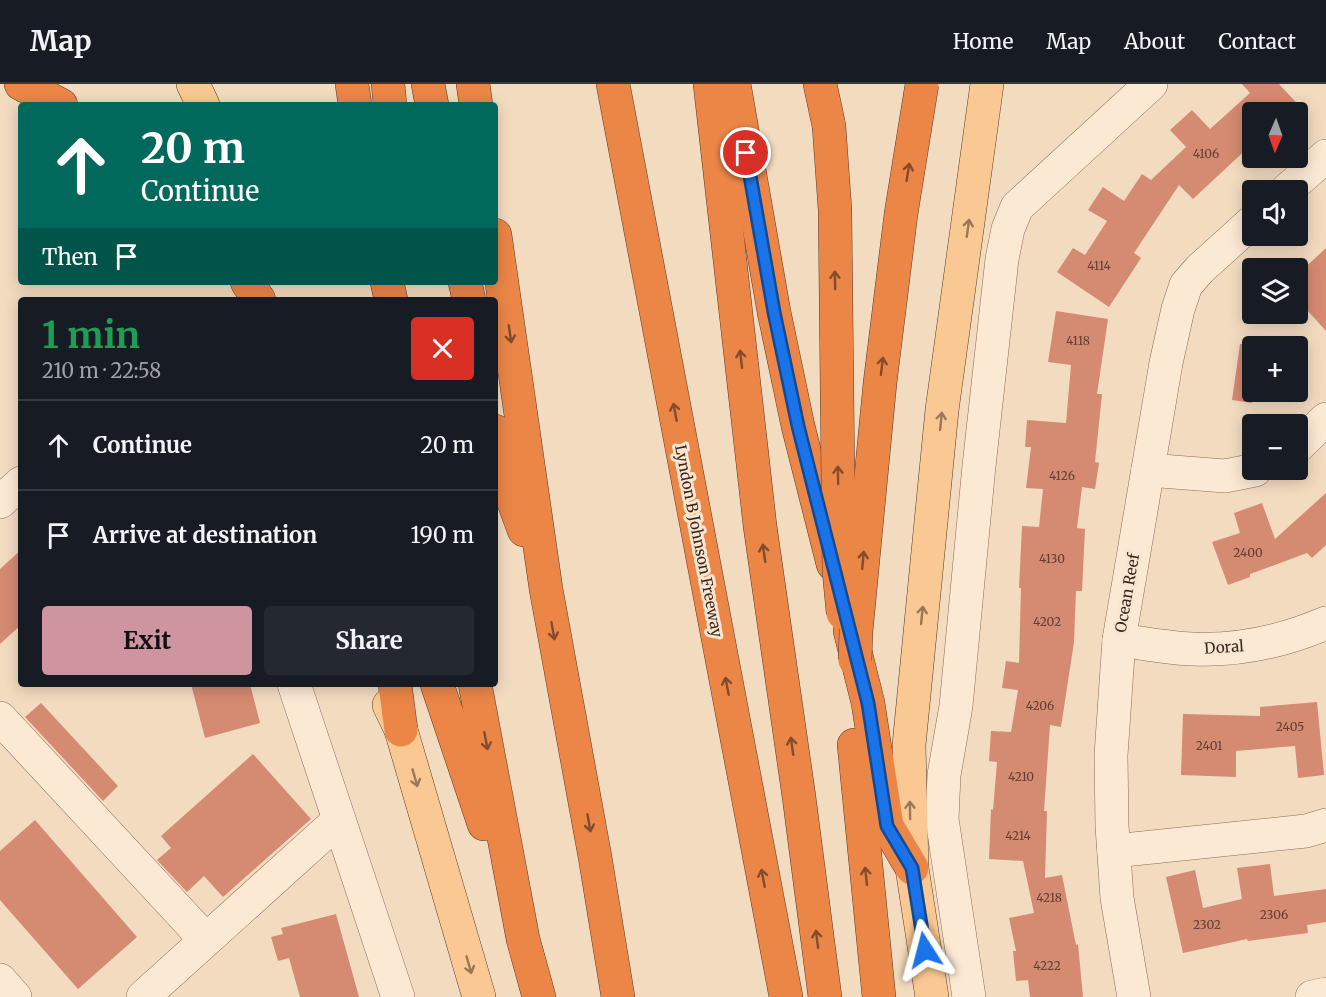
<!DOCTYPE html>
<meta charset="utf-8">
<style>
body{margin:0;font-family:Merriweather,serif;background:#242831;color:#f1f3f6;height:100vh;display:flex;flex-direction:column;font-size:22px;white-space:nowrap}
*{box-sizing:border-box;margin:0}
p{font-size:20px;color:#9ea1a6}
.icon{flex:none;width:33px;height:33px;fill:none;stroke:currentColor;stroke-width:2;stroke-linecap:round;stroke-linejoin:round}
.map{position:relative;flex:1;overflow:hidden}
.details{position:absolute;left:18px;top:213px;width:480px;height:390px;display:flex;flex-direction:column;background:#171b24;border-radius:6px;box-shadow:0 3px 15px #0003}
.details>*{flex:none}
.top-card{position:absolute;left:18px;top:18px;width:480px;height:183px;border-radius:6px;box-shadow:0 3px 15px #0003;background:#00695c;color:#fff;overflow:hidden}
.needle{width:39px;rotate:182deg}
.fabs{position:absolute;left:1242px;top:18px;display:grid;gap:12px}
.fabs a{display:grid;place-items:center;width:66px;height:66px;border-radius:6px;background:#171b24;box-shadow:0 3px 15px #0003;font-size:30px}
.pin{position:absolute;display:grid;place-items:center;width:51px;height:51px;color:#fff;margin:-26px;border:3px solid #fff;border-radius:50%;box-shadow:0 2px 6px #0007}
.me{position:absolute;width:66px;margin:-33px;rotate:351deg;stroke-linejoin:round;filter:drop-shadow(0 0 4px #0008)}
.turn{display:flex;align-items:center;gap:21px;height:126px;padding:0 24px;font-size:27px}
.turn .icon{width:78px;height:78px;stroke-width:2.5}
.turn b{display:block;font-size:42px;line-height:51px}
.then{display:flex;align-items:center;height:57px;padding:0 24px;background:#0003;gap:12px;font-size:22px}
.round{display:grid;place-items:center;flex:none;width:63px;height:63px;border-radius:6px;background:#242831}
.head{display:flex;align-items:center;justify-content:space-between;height:102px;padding:0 24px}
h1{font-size:36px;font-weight:700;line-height:45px;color:#1e9e55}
.primary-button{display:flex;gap:12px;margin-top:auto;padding:12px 24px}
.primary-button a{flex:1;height:69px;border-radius:6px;background:#ce94a0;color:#111;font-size:24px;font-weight:700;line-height:69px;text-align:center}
.primary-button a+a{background:#242831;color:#f1f3f6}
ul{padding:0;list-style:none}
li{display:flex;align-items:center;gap:18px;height:90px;padding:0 24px;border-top:2px solid #363941}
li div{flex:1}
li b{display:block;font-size:22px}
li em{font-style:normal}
header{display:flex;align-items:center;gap:36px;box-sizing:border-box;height:84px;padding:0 30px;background:#171b24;border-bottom:2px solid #363941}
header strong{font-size:28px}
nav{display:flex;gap:33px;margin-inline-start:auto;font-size:21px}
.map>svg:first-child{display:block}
.building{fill:#d58a72}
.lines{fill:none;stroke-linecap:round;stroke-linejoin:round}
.minor-casing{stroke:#8e6a56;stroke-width:34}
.major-casing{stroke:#5b392a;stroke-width:34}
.highway-casing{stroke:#5b392a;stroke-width:34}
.minor{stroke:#fce9d4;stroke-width:33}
.major{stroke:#fac893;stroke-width:33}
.highway{stroke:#eb8647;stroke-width:33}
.highway-bridge-casing{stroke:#5b392a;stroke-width:34;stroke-linecap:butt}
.highway-bridge{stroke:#eb8647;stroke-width:33}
.oneway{stroke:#824c2d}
.oneway2{stroke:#9b7758}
.route-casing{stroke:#114b97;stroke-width:15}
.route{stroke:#1a73e8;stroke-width:10}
.labels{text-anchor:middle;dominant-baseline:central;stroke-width:6;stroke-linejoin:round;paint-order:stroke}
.number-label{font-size:12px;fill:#623f32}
.street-label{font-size:15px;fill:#3c261c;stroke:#f9e6d0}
</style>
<header>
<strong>Map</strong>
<nav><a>Home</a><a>Map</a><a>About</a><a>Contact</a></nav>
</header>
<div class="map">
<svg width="1326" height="913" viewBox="0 0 1326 913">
<rect width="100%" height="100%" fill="#f3dbc0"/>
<g class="building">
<path d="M1242 0H1279L1305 28H1252V60L1193 115 1179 101 1134 169 1141 174 1109 223 1057 188 1073 164 1085 171 1107 137 1088 126 1103 103 1124 117 1142 90 1151 96 1186 63 1170 46 1192 26 1210 45 1250 9Z"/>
<path d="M1326 164V247L1298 216V190Z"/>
<path d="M1056 227 1108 235 1097 310H1102L1095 378 1099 379 1095 405 1082 403 1077 444 1085 445 1082 507H1076L1074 558 1061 643 1050 641 1044 727H1047L1045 794 1062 791 1076 861 1078 860 1083 913H1030L1028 896 1016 897 1013 867H1016L1009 834 1034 829 1023 777 989 775 991 725 993 726 997 678 989 677 991 647 1011 648 1018 606 1002 604 1006 577 1019 579 1021 504H1019L1022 442 1039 443 1043 405 1026 404 1031 363H1025L1027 336 1066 339 1071 281 1048 278Z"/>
<path d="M1240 260H1252V319L1232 316Z"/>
<path d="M1326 409V461L1312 474 1307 469 1250 490V493L1228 501 1212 458 1240 449 1234 429 1262 419 1275 455Z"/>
<path d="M21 466V541L0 560V485Z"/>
<path d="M191 600H250L260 639 205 654Z"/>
<path d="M1317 618 1324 691 1298 694 1295 662 1236 667V693L1181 691 1183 630 1260 632V623Z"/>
<path d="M41 619 118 702 103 717 25 633Z"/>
<path d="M253 670 311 735 223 813 204 792 187 808 157 776 171 764 161 752Z"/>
<path d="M35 736 137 853 78 905 0 816V767Z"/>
<path d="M1270 780 1274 812 1326 805V838L1307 841 1308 849 1248 857 1247 855 1183 869 1166 793 1195 786 1203 824 1242 815 1237 784Z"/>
<path d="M336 830 359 913H300L289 874 278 877 271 853 283 850 281 844Z"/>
</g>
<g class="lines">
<g class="minor-casing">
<g id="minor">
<path d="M1287 106 1326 72"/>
<path d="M1298 362 1326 335"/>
<path d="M1148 386 1225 392 1255 386"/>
<path d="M0 418 21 399"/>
<path d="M1119 556C1143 559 1167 564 1192 565 1237 567 1284 557 1326 539"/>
<path d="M294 600 398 913"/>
<path d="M0 634 206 856"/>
<path d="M1114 767 1306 747 1326 741"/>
<path d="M0 896 15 913"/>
<path d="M143 913 339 736"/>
<path d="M969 913 942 735 944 691 956 622 979 382 1002 175 1008 145 1017 123 1151 0"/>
<path d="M1134 913 1117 814 1112 742 1111 671 1119 556 1166 279 1178 225 1186 201 1200 185 1252 138"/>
<path d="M1312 913 1326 910"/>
</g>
</g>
<g class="major-casing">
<g id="major">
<path d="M193 0 203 21"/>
<path d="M389 621 401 646 479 913"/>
<path d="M932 913 912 784 909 661 942 326 987 0"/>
</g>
</g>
<g class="highway-casing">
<g id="highway">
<path d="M21 0 61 21"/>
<path d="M352 0 355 21"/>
<path d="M388 0 390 21"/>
<path d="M428 0 432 21"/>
<path d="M473 0 476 21"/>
<path d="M613 0 786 913"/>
<path d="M710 0 760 442 799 713 825 913"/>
<path d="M734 0 774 228 798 342 833 480"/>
<path d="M820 0 829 42"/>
<path d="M495 151 546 505 595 773 618 913"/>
<path d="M247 198 259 216"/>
<path d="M387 198 391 216"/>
<path d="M465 198 469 216"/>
<path d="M495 347 506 397 524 446"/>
<path d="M850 547 868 619 887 742 912 784"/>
<path d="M395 600 401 646"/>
<path d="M437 600 484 740"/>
<path d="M475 600 523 855 539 913"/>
<path d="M854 661 879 913"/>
</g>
</g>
<use href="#minor" class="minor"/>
<use href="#major" class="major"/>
<use href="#highway" class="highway"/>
<g class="highway-bridge-casing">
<g id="highway-bridge">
<path d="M829 42 835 126 839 487 843 529"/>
<path d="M855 576 856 548 880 299 901 130 922 0"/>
</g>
</g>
<use href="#highway-bridge" class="highway-bridge"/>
</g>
<defs><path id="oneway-shaft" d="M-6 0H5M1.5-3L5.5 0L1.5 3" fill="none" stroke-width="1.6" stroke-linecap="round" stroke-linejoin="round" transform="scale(1.5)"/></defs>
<g class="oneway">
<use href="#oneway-shaft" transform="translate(908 88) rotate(-81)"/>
<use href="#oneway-shaft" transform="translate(835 196) rotate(-91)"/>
<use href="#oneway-shaft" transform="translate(510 250) rotate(82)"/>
<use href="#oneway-shaft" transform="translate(741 275) rotate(-97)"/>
<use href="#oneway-shaft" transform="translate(882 282) rotate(-83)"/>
<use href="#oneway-shaft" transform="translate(675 328) rotate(-101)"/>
<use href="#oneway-shaft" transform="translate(838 391) rotate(-91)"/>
<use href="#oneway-shaft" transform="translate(764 469) rotate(-98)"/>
<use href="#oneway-shaft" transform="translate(863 476) rotate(-85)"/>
<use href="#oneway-shaft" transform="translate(553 547) rotate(80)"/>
<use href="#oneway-shaft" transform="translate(727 602) rotate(-101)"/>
<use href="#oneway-shaft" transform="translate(486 657) rotate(79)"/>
<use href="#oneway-shaft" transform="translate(792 662) rotate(-98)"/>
<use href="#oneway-shaft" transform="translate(589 739) rotate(80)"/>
<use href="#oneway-shaft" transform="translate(866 792) rotate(-96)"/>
<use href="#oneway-shaft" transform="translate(763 794) rotate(-101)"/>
<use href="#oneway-shaft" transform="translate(817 855) rotate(-97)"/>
</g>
<g class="oneway2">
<use href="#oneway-shaft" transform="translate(968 144) rotate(-82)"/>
<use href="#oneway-shaft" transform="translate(941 337) rotate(-84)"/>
<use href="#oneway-shaft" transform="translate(922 531) rotate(-84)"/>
<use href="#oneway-shaft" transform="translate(415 694) rotate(74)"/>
<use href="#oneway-shaft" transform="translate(910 726) rotate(-91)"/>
<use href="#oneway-shaft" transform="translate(469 881) rotate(74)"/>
</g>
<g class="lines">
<g class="route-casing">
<path id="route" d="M746 69 774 228 798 342 868 619 887 742 912 784 925 866"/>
</g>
<use href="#route" class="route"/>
</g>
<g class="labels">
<g class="number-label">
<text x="1206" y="69">4106</text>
<text x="1099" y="181">4114</text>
<text x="1078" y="256">4118</text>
<text x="1062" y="391">4126</text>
<text x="1248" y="468">2400</text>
<text x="1052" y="474">4130</text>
<text x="1047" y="537">4202</text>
<text x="1040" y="621">4206</text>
<text x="1290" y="642">2405</text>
<text x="1209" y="661">2401</text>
<text x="1021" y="692">4210</text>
<text x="1018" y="751">4214</text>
<text x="1049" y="813">4218</text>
<text x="1274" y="830">2306</text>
<text x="1207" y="840">2302</text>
<text x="1047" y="881">4222</text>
</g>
<g class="street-label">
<text transform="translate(699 457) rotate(79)">Lyndon B Johnson Freeway</text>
<text transform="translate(1127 509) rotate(-80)">Ocean Reef</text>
<text transform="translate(1224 563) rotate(-4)">Doral</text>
</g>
</g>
</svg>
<div class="fabs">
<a><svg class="needle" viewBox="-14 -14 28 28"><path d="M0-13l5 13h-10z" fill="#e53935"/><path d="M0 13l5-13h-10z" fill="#9ea1a6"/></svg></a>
<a><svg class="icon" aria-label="sound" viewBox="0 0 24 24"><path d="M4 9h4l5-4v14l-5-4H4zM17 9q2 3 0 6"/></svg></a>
<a><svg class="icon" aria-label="layers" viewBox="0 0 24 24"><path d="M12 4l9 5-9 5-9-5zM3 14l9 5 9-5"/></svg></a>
<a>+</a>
<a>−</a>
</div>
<div class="pin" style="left:746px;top:69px;background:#d93025"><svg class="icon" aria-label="arrive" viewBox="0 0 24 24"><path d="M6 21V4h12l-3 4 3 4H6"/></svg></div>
<svg class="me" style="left:925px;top:866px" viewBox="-20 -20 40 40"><path d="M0-17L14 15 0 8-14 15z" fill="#1a73e8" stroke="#fff" stroke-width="4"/></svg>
<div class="top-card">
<div class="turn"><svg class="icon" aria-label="ahead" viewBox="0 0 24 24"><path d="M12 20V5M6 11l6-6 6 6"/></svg><div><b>20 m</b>Continue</div></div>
<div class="then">Then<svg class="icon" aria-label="arrive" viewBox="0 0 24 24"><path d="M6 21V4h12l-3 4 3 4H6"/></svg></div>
</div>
<section class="details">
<div class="head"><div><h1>1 min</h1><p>210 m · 22:58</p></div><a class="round" style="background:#d93025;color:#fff"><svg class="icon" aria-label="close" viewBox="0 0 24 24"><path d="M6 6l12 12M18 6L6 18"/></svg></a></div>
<ul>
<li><svg class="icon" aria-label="ahead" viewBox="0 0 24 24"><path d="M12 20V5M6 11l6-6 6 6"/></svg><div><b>Continue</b></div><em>20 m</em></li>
<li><svg class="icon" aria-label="arrive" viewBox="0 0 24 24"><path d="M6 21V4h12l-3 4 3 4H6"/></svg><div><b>Arrive at destination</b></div><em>190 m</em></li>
</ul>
<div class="primary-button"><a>Exit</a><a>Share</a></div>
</section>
</div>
